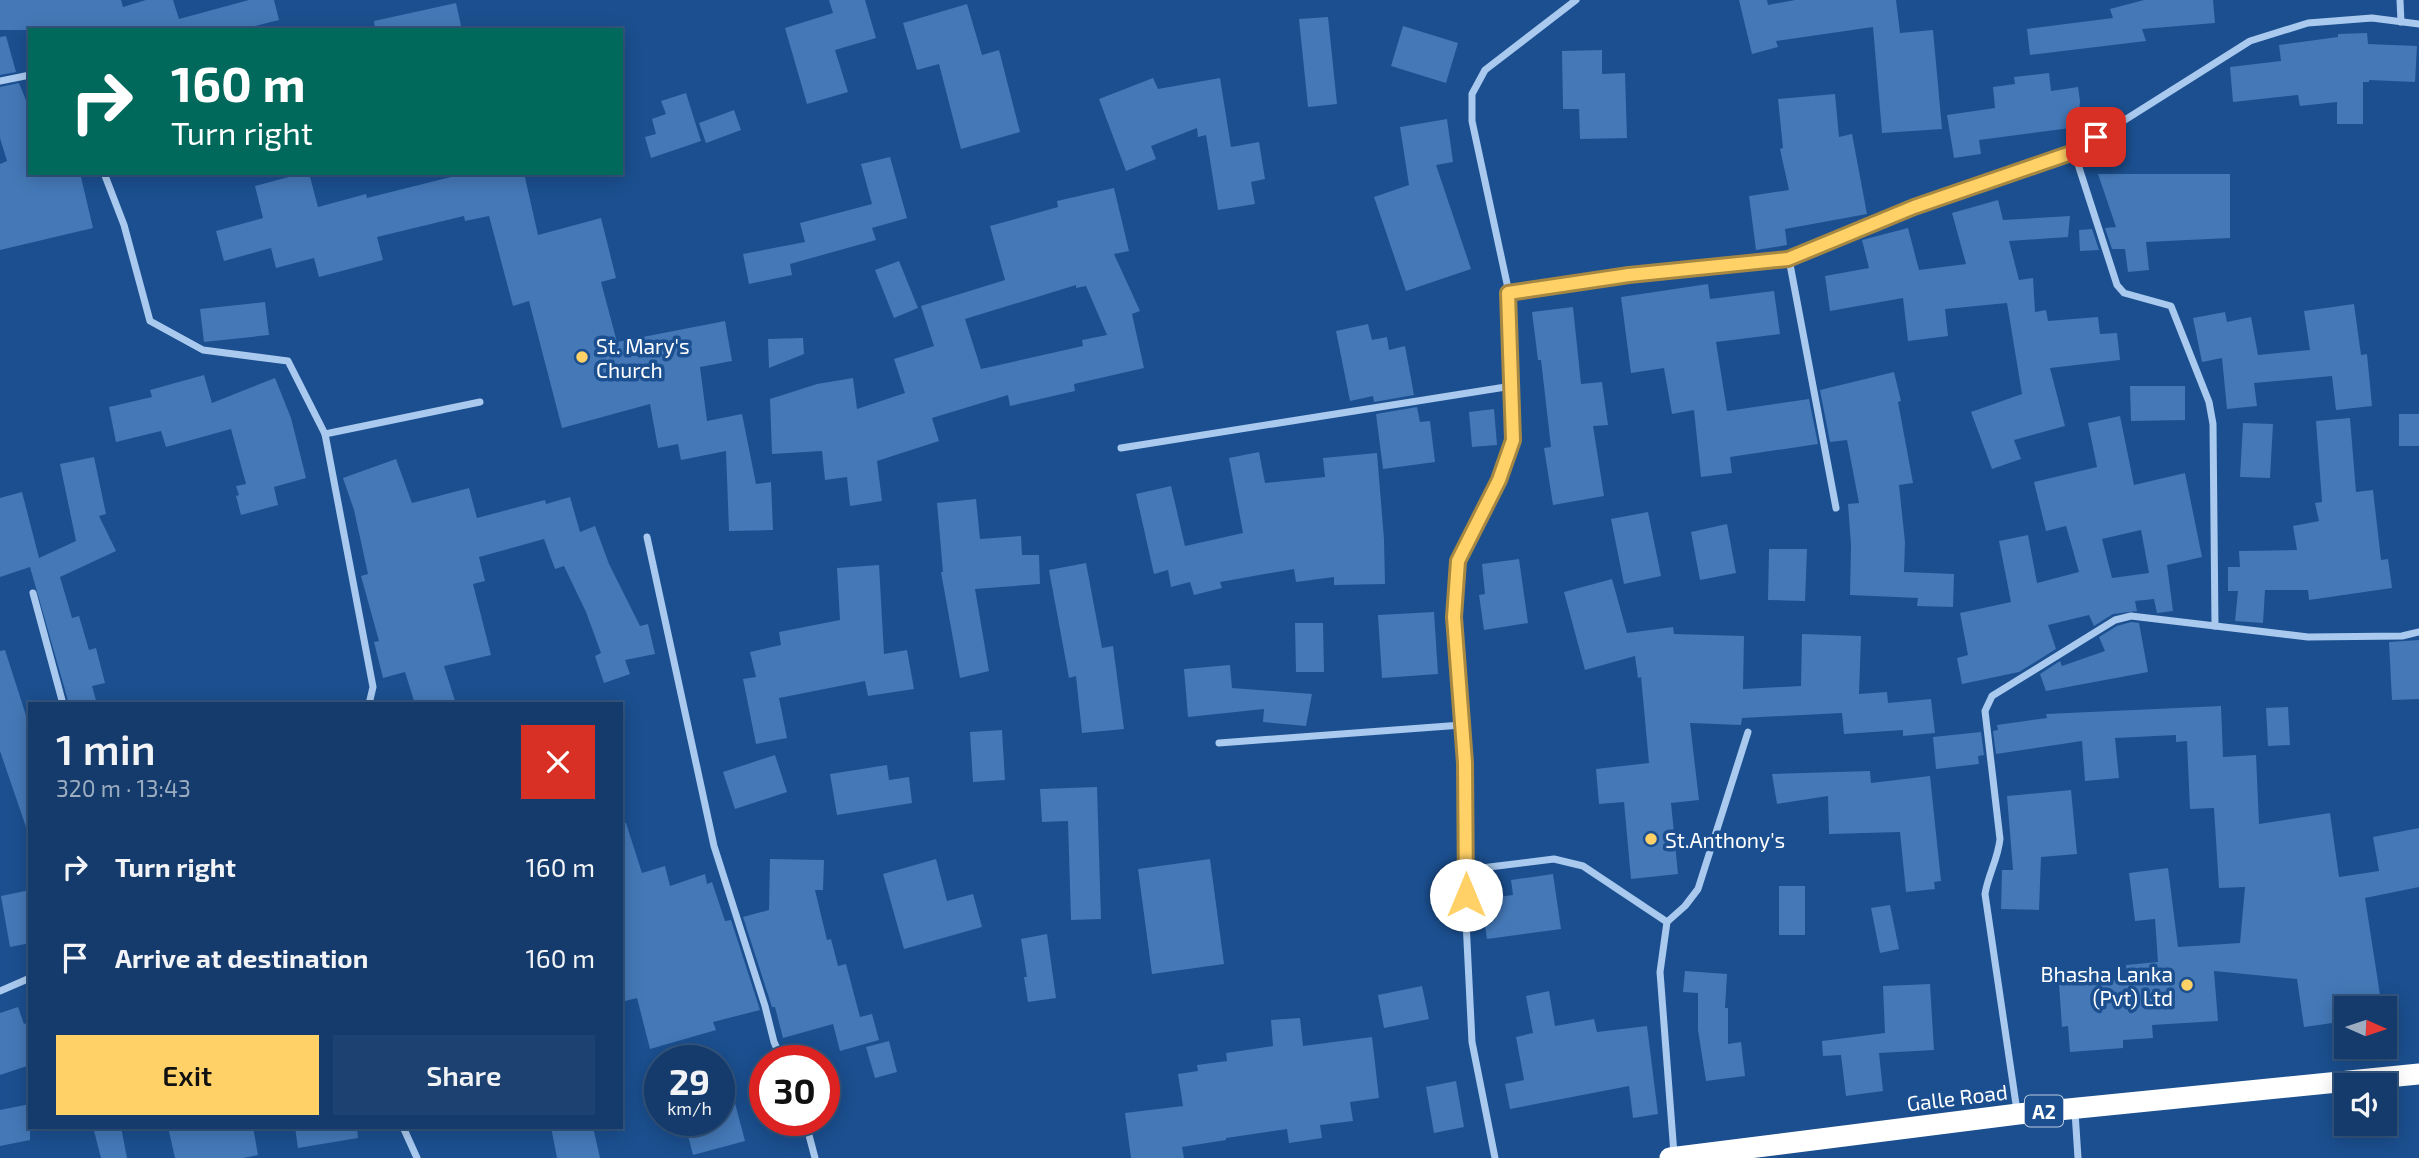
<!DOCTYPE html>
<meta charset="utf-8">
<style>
body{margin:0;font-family:"Exo 2",sans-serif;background:#1d4271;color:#f1f3f6;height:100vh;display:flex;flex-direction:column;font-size:26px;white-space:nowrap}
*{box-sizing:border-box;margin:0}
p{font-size:23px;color:#9dadc1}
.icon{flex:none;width:38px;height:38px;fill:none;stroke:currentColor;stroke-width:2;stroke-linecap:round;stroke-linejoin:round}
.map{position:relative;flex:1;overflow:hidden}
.drawer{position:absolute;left:28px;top:702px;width:595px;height:427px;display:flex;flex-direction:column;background:#143b6b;border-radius:0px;box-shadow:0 4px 18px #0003,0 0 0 2px #33557e}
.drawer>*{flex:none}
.guide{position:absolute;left:28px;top:28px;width:595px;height:147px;border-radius:0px;box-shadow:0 4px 18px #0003,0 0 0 2px #33557e;background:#00695c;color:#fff;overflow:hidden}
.needle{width:46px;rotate:93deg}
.tools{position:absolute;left:2334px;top:996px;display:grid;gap:14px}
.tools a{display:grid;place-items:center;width:63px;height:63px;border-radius:0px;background:#143b6b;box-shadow:0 4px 18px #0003,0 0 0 2px #33557e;font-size:35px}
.speed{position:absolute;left:644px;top:1045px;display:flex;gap:14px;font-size:35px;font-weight:700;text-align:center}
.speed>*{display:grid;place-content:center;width:91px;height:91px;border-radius:50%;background:#143b6b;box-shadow:0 4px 18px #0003,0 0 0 2px #33557e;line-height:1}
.speed small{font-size:18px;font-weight:400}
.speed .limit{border:10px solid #d22;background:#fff;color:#111}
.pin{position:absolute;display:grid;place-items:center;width:60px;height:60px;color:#fff;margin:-30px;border-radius:14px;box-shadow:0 4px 10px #0006}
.me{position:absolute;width:77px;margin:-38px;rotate:0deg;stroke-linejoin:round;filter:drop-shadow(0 0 5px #0008)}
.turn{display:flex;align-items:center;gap:24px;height:147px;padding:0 28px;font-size:32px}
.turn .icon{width:91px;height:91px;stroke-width:2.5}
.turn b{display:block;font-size:49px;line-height:60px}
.round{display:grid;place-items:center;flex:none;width:74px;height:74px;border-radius:0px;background:#1d4271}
.summary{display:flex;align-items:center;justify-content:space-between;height:119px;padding:0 28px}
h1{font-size:42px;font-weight:600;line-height:52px}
.button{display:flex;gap:14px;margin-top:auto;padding:14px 28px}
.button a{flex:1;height:80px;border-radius:0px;background:#ffd166;color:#111;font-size:28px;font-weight:600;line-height:80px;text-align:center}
.button a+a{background:#1d4271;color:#f1f3f6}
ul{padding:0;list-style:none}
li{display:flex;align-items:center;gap:21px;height:91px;padding:0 28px}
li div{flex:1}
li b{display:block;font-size:26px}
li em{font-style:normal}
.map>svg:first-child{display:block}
.building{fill:#4478b7;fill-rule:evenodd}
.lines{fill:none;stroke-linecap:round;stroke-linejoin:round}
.street{stroke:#a9c9ee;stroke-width:7}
.highway{stroke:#fff;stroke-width:21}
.route-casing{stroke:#a68842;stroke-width:18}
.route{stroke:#ffd166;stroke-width:12}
.poi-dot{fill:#ffd166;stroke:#1b4f8f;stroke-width:2.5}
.labels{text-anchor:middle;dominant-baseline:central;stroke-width:7;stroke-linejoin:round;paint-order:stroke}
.shield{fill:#1b4f8f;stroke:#bbcadd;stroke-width:2}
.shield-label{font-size:19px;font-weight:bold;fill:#fff}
.poi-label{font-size:21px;fill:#fff;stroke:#1b4f8f;text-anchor:start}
.street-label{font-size:21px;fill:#fff;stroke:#1b4f8f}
</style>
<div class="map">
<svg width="2419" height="1158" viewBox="0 0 2419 1158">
<rect width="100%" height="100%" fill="#1b4f8f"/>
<g class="building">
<path d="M0 0H121L123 7 146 0H173L179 19 249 0H274L279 20 239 30H0Z"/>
<path d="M829 0H865L876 38 835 50 848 92 807 104 785 28 833 13Z"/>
<path d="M1739 0H1767L1768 5 1795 0H1896L1900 33 1933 30 1942 129 1882 133 1873 27 1776 41 1778 47 1752 54Z"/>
<path d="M2144 0H2213L2215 23 2142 29 2146 41 2030 55 2027 29 2113 18 2110 9Z"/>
<path d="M456 3 462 30H375L374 21Z"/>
<path d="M967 4 982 55 999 50 1020 132 961 149 939 64 917 70 903 23Z"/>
<path d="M1328 17 1337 104 1308 107 1299 19Z"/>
<path d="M1403 26 1458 43 1446 83 1391 66Z"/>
<path d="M2367 33 2368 44 2417 46 2415 82 2369 80V82H2363V124H2337V102L2300 106 2298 95 2233 102 2230 67 2281 61 2279 45 2338 37V34Z"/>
<path d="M6 36 16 72 0 75V37Z"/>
<path d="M1602 50V74L1625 73 1627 138 1580 139 1579 109H1563L1562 51Z"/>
<path d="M2049 73 2051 91 2078 87 2080 101 2078 127 1979 140 1981 154 1954 158 1947 115 1995 108 1993 87 2015 84 2014 77Z"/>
<path d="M1153 78 1158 89 1220 78 1231 147 1259 142 1265 179 1251 182 1255 204 1218 210 1206 135 1198 137 1197 128 1151 146 1156 159 1126 171 1099 99Z"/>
<path d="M19 83 30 110V173H80L93 228 0 250V164L7 161 0 138V87Z"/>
<path d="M686 93 701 141 651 158 645 137 656 134 652 119 666 114 661 101Z"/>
<path d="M1835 94 1839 137 1852 134 1867 214 1785 229 1787 245 1756 250 1749 196 1789 190 1780 149 1783 148 1778 99Z"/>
<path d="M734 110 741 130 706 143 699 123Z"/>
<path d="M1447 119 1453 162 1436 165 1471 269 1406 291 1374 197 1409 185 1400 127Z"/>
<path d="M890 157 907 218 872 228 876 240 790 264 792 275 749 284 743 254 805 242 800 223 872 204 861 164Z"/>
<path d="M304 173H309L318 207 366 194 367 198 455 176 454 173H524L538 235 601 218 616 278 601 282 617 342 725 321 732 361 700 367 707 421 742 414 756 484 771 482 773 530 729 531 726 451 681 460 678 444 658 448 650 404 562 428 529 301 513 306 489 216 465 221 464 216 377 237 383 260 319 277 314 258 276 268 271 248 224 261 216 231 263 218 255 186Z"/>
<path d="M2098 174H2230V238L2146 242 2149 270 2128 272 2125 249H2112L2105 228 2116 227Z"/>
<path d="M1114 188 1129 251 1114 254 1140 311 1132 314 1144 368 1074 384 1075 391 1010 406 1008 395 932 418 939 441 877 461 882 501 850 506 847 477 825 480 822 451 772 454 770 399 817 384 853 378 857 409 905 393 894 359 934 346 921 306 1005 280 990 226 1058 207 1057 201ZM1076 285V288L1086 286 1107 335 1082 340 1083 346 981 369 965 319Z"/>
<path d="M1998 200 2003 220 2070 216 2068 237 2009 241 2019 280 2033 278 2035 312 2046 310 2048 321 2098 317 2100 334 2117 333 2120 360 2050 368 2065 426 2014 440 2021 459 1992 469 1971 412 2022 394 2007 303 1945 309 1948 336 1908 341 1903 298 1830 311 1825 276 1869 268 1862 240 1908 228 1919 270 1966 264 1952 213Z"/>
<path d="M2092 229 2099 250 2080 251 2079 230Z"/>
<path d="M899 261 918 308 894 318 875 270Z"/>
<path d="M1708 284 1710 299 1774 291 1780 334 1716 342 1727 411 1809 399 1818 444 1730 457 1732 473 1701 477 1694 410 1672 414 1664 368 1631 373 1621 297Z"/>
<path d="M265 302 269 335 204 342 200 309Z"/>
<path d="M2354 304 2361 355 2367 354 2372 406 2336 410 2332 376 2254 383 2257 406 2227 409 2222 358 2202 362 2193 318 2225 312 2227 322 2251 317 2258 355 2310 350 2304 311Z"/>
<path d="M1573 307 1581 384 1602 382 1608 425 1593 426 1604 496 1553 505 1544 448 1551 447 1541 360H1538L1532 312Z"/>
<path d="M1368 324 1372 340 1387 337 1389 350 1405 346 1414 395 1374 402 1373 396 1350 401 1336 331Z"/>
<path d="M803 338 804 354 769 368 768 339Z"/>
<path d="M1894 372 1901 401 1898 402 1913 483 1899 485 1905 542 1904 572 1954 574 1953 607 1917 606 1918 598 1850 595 1851 545 1848 504 1859 503 1847 440 1830 442 1820 390Z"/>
<path d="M204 375 212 403 275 378 291 418 306 478 274 487 278 505 241 515 236 496 239 495 236 486 246 484 231 429 166 447 161 431 116 442 109 407 152 397 150 390Z"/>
<path d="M2130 386H2185V420L2131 421Z"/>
<path d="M1417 407 1420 422 1430 421 1435 462 1383 469 1376 414Z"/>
<path d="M1494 409 1497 445 1472 447 1469 412Z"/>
<rect x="2399" y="414" width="20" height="32"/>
<path d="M2120 416 2134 485 2185 473 2202 557 2167 565 2173 611 2157 613 2154 599 2135 601 2137 611 2113 614 2094 626 2089 615 2048 625 2056 649 2019 672 1962 684 1957 658 1968 655 1960 613 2011 602 1999 541 2028 535 2037 583 2079 572 2066 526 2046 531 2034 482 2097 467 2088 423ZM2141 530 2149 573 2112 578 2102 539Z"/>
<path d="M2350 418 2356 492 2373 490 2381 560 2388 559 2392 588 2309 600 2308 590H2265L2263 623 2235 621 2238 591H2228V567H2240L2239 551 2297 550 2293 526 2319 521 2315 503 2322 502 2316 421Z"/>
<path d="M2243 423 2273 424 2270 478 2240 477Z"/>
<path d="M1259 452 1265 483 1325 477 1323 458 1377 453 1384 539 1385 584 1334 585V577L1296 582 1294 569 1220 582 1222 588 1194 595 1190 582 1171 587 1168 570 1154 574 1136 494 1171 486 1185 546 1243 533 1229 458Z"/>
<path d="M94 457 106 514 99 516 116 551 60 577 72 618 79 616 89 650 96 648 105 683 92 686 97 704H69L30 567 0 577V498L22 492 39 558 76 541 60 464Z"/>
<path d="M396 459 412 503 469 488 477 518 545 500 546 504 570 497 580 532 595 526 609 564 640 626 648 624 655 654 625 660 630 674 604 683 595 656 601 653 586 612 564 566 555 569 544 539 479 557 485 581 473 584 491 655 444 666 456 704H415L405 672 383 678 374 642 379 641 361 576 368 574 354 510 343 478Z"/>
<path d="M976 499 980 539 1021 536 1022 555H1039L1040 584 975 589 989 671 960 678 941 572H943L937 503Z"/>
<path d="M1648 512 1661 576 1624 584 1611 519Z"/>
<path d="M1727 524 1736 573 1700 580 1691 532Z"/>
<path d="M1769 549H1807L1805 601 1768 600Z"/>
<path d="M1519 559 1528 623 1484 630 1479 595 1485 594 1482 564Z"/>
<path d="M1086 563 1102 648 1113 646 1124 729 1082 733 1076 676 1069 678 1049 570Z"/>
<path d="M879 565 884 654 907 650 914 689 868 696 865 681 779 698 787 738 756 744 743 679 756 677 750 652 781 645 779 632 840 620 837 568Z"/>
<path d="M1612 579 1627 633 1673 627 1674 634 1744 636 1743 689 1801 686 1802 634 1861 636 1859 694 1887 692 1888 703 1931 699 1935 733 1903 736V730L1844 734 1842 713 1742 718 1741 725 1690 723 1699 800 1671 803 1678 874 1631 879 1624 802 1599 804 1596 769 1649 763 1641 677 1638 678 1635 656 1585 670 1564 592Z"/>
<path d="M1434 612 1438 674 1382 678 1378 615Z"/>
<path d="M2131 622 2139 623 2148 672 2046 691 2040 674 2060 661 2062 666 2105 651 2099 637 2117 626Z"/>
<path d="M1295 623H1323L1324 672H1296Z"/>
<path d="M2419 640V699L2392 700 2389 642Z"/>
<path d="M5 650 30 728V827H26L0 751V651Z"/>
<path d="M1230 665 1232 688 1312 694 1306 726 1263 722 1264 709 1188 717 1184 669Z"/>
<path d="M2221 706 2223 757 2256 755 2259 824 2330 813 2339 877 2379 871 2373 837 2419 828V887L2365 898 2382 1008H2347V1021L2304 1027 2297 979 2214 971 2218 1021 2152 1025 2153 1038 2123 1040V1048L2070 1052 2068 1026 2062 1027 2059 984 2127 979 2126 965 2158 962 2155 919 2135 921 2129 873 2168 868 2178 947 2240 943 2245 887 2219 888 2214 808 2190 809 2187 741 2176 742V735L2115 738 2119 778 2085 781 2082 741 1996 754 1993 731 1998 730 1997 725 2047 718 2046 714Z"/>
<path d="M2288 707 2290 745 2268 746 2266 708Z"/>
<path d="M1002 730 1005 780 973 782 970 732Z"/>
<path d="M1981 732 1984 755 1978 756 1979 764 1936 769 1933 737Z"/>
<path d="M775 755 787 792 735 809 723 772Z"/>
<path d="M887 765 889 780 909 777 912 803 837 815 830 774Z"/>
<path d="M1870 771 1871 783 1930 776 1941 881 1934 882 1935 889 1906 892 1900 832 1829 834 1828 796 1777 804 1772 774Z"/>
<path d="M1097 787 1101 919 1071 920 1068 821 1042 822 1040 789Z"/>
<path d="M2071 790 2077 854 2041 857 2039 910 2001 909 2002 870H2013L2007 796Z"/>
<path d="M621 823H626L642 873 665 866 670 886 705 874 707 884 712 882 725 921 731 920 760 1010 713 1022 716 1030 650 1049 637 998 621 1002Z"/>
<path d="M770 859 824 860 823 890H815L827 940 831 939 838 966 846 964 860 1017 872 1014 879 1040 840 1051 833 1024 783 1038 775 1007H772L743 917 769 910Z"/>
<path d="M936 859 947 901 973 894 982 927 904 949 883 874Z"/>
<path d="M1210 859 1224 964 1152 974 1138 869Z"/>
<path d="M1553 874 1561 929 1487 939 1481 899 1513 895 1511 880Z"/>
<rect x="1779" y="886" width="26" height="49"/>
<path d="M30 890V943L10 947 1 896Z"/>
<path d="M1890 905 1899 949 1880 953 1871 908Z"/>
<path d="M1047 934 1056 998 1028 1002 1024 977H1027L1021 939Z"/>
<path d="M1685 971 1727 974 1725 1008H1728V1044L1741 1042 1745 1076 1706 1081 1698 1030V993L1683 992Z"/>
<path d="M1930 984 1934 1050 1879 1053 1883 1091 1846 1096 1841 1055 1823 1056 1822 1041 1885 1033 1883 986Z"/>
<path d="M1422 986 1429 1019 1384 1028 1378 995Z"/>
<path d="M1549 991 1555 1026 1594 1019 1597 1032 1647 1026 1658 1114 1633 1118 1629 1086 1510 1109 1505 1084 1524 1080 1516 1037 1533 1033 1526 996Z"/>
<path d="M18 1007 24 1024 30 1022V1065L0 1075V1013Z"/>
<path d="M1300 1018 1303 1046 1372 1037 1379 1098 1350 1102 1353 1121 1320 1125 1322 1138 1289 1143 1287 1129 1226 1138V1140L1182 1147 1184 1158H1131L1125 1113 1183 1106 1178 1074 1198 1071 1197 1065 1227 1061 1226 1053 1273 1046 1271 1020Z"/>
<path d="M889 1041 897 1072 875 1078 866 1047Z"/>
<path d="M726 1069 745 1141 693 1155 684 1120H719V1070Z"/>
<path d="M1456 1081 1464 1127 1434 1133 1426 1087Z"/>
<path d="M30 1104V1140L0 1146V1110Z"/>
<path d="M93 1127H121L127 1158H101Z"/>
<path d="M168 1127H253L258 1155 243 1158H175Z"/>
<path d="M295 1127H357L358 1138 298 1148Z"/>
<path d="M551 1127H593L600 1158H557Z"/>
</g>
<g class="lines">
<g class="street">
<path d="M2400 0 2401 22"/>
<path d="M0 81 30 75"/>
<path d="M2074 152 2117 285 2124 293 2171 306 2209 402 2213 424 2215 626"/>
<path d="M104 173 124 225 150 321 203 350 288 361 325 434 373 687 369 704"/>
<path d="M1789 259 1836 508"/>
<path d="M1509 293 1472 121V94L1485 70 1576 0"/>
<path d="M325 434 480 402"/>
<path d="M1121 448 1512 386"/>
<path d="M647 537 714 846 765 1006 774 1042 782 1060"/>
<path d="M33 593 63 704"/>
<path d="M1219 743 1462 725"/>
<path d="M1465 870 1554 859 1583 866 1667 922"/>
<path d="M0 991 30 978"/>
<path d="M2017 1111 1985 894C1988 875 1998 859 2000 839L1985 711 1992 696 2115 620 2131 616 2308 637 2402 636 2419 632"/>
<path d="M2075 1112 2078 1158"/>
<path d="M805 1120 815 1158"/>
<path d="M403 1127 417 1158"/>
<path d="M1674 1154 1660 972 1667 922 1685 906 1698 889 1748 732"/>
<path d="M1495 1158 1472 1042 1466 921 1465 763 1454 617 1458 561 1499 480 1513 440 1509 293 1629 275 1789 259 1914 207 2074 152 2250 41 2308 23 2372 18 2419 24"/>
</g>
<path class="highway" d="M1670 1158 2018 1114 2419 1074"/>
</g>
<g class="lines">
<g class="route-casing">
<path id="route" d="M1466 895 1465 763 1454 617 1458 561 1499 480 1513 440 1508 293 1629 275 1788 259 1914 207 2074 152 2096 137"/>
</g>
<use href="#route" class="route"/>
</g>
<g class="poi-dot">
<circle cx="582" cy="357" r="7"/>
<circle cx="1651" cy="839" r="7"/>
<circle cx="2187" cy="985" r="7"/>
</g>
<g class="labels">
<rect class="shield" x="2025" y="1095.5" width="38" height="31" rx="5"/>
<g class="shield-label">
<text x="2044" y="1111">A2</text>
</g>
<g class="poi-label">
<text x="596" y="345">St. Mary's<tspan x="596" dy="24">Church</tspan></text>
<text x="1665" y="839">St.Anthony's</text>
<text x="2173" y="973" text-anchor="end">Bhasha Lanka<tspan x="2173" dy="24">(Pvt) Ltd</tspan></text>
</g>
<g class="street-label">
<text transform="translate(1957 1097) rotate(-7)">Galle Road</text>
</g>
</g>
</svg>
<div class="tools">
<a><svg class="needle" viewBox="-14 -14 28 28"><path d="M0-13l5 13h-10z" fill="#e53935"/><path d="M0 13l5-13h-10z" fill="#9dadc1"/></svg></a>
<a><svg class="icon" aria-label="sound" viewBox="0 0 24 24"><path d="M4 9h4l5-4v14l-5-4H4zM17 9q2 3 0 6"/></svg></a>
</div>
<div class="speed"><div>29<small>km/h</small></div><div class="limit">30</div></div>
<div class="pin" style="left:2096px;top:137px;background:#d93025"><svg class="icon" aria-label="arrive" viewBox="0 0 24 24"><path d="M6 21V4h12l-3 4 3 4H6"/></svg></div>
<svg class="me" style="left:1466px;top:895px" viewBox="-20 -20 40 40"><circle r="19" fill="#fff"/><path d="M0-13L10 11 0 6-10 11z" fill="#ffd166"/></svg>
<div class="guide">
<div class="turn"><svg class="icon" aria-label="right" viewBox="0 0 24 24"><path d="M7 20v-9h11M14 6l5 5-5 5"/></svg><div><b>160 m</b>Turn right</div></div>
</div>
<section class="drawer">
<div class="summary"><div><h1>1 min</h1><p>320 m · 13:43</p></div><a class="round" style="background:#d93025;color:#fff"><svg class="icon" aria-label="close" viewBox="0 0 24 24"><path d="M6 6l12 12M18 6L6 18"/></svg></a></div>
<ul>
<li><svg class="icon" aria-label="right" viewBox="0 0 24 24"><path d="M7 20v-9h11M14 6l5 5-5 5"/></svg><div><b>Turn right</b></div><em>160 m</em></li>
<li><svg class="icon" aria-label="arrive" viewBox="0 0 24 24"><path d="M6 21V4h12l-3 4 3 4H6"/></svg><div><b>Arrive at destination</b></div><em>160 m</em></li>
</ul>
<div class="button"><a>Exit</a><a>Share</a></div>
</section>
</div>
